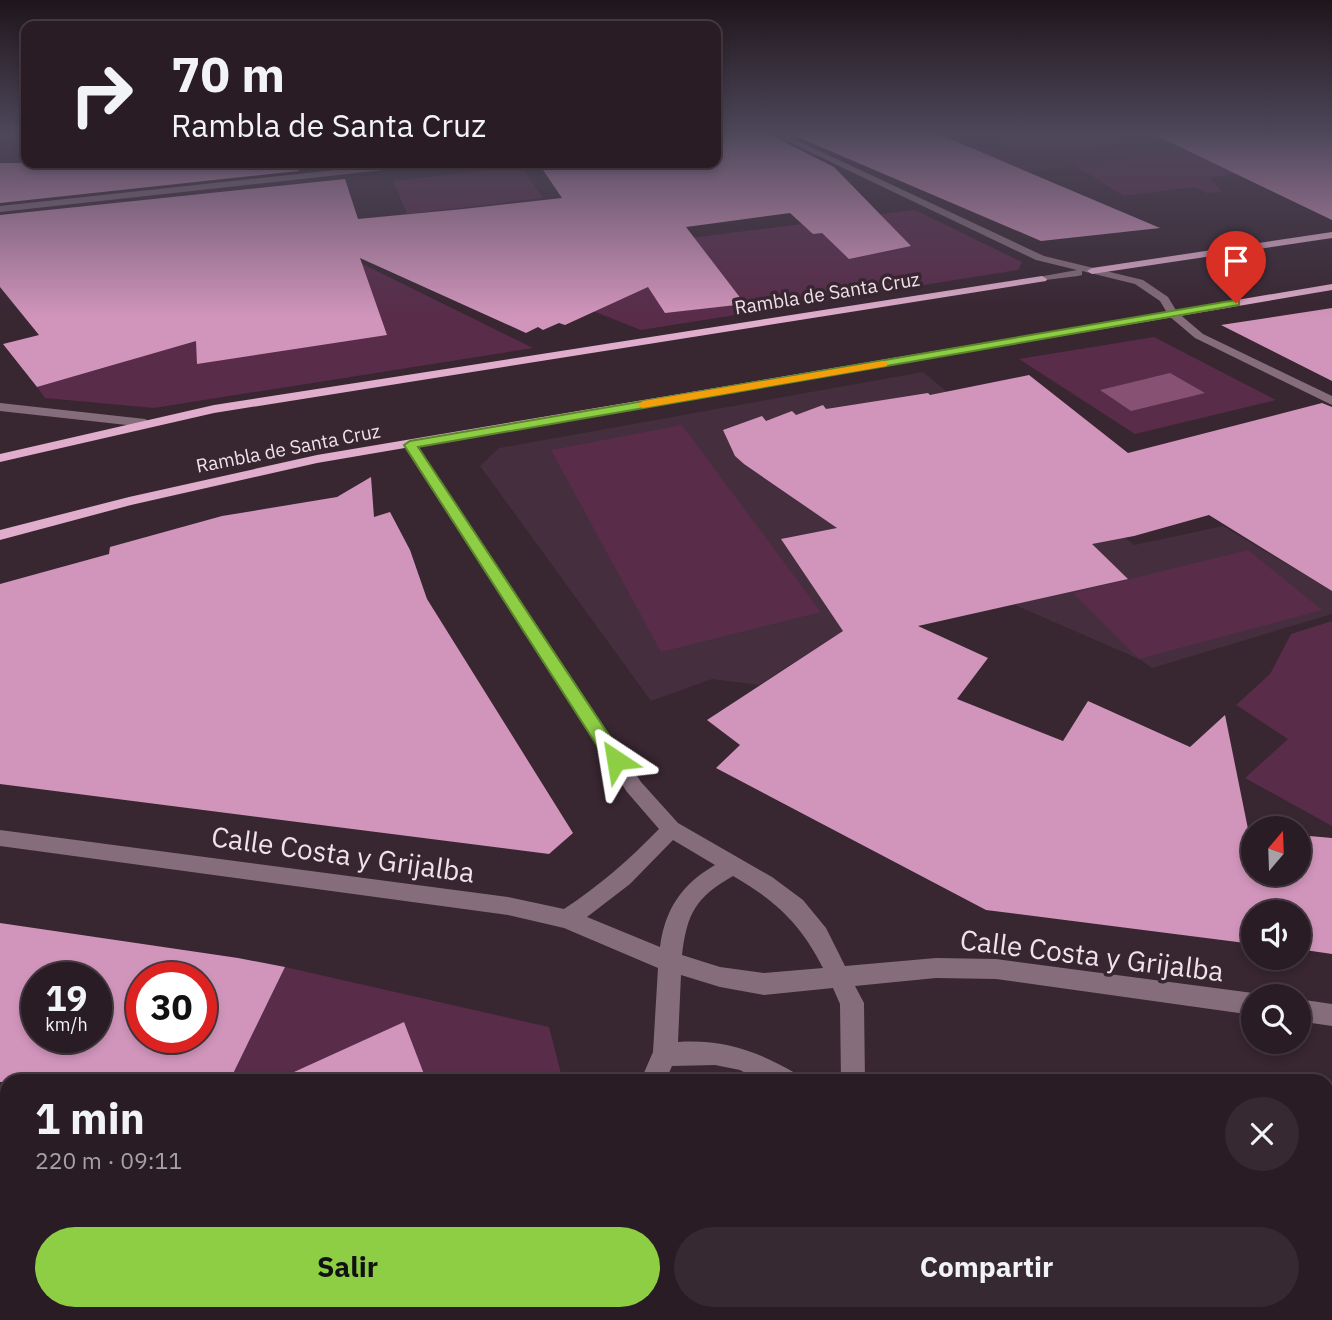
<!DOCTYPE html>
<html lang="es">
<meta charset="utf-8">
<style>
body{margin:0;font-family:"IBM Plex Sans",sans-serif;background:#362932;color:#f1f3f6;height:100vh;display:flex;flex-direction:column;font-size:26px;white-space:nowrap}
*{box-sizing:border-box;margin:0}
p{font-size:23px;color:#a5a1a7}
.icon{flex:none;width:38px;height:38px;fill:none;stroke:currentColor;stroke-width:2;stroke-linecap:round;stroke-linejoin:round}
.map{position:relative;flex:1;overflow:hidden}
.drawer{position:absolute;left:0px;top:1074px;width:1334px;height:247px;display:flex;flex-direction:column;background:#2a1c25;border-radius:21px 21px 0 0;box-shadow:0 4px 10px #0003,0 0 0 2px #463a42}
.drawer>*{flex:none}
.hud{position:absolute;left:21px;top:21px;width:700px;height:147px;border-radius:14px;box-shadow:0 4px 10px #0003,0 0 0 2px #463a42;background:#2a1c25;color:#f1f3f6;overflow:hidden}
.needle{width:46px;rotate:19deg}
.controls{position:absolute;left:1241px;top:816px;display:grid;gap:14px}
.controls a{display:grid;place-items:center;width:70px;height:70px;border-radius:50%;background:#2a1c25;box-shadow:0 4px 10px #0003,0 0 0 2px #463a42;font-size:35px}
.speed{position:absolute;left:21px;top:962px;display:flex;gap:14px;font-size:35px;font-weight:700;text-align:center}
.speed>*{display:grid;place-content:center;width:91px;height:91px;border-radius:50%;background:#2a1c25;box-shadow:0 4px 10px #0003,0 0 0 2px #463a42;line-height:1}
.speed small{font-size:18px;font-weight:400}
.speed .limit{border:10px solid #d22;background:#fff;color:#111}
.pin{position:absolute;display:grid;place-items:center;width:60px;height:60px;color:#fff;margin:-72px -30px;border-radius:50% 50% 50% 0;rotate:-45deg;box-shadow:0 0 7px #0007}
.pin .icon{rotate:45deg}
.me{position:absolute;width:77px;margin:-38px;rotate:327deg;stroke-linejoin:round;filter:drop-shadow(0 0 5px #0008)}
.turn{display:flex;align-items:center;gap:24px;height:147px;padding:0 35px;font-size:32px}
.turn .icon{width:91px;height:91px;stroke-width:2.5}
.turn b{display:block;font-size:49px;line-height:60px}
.round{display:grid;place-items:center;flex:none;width:74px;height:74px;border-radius:37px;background:#362932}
.headline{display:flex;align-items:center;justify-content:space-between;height:119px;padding:0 35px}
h1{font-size:42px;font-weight:700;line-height:52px}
.button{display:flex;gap:14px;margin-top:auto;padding:14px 35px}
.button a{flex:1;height:80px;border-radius:42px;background:#8dce44;color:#111;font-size:28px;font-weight:700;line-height:80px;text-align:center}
.button a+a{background:#362932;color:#f1f3f6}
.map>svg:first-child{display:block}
.built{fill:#452e3d}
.green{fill:#592c4a}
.water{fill:#875174}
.building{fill:#d195bb;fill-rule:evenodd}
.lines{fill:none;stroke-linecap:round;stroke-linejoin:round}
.minor{fill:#866d7c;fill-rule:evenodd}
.major{fill:#e0adcc;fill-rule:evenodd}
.route{fill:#8dce44;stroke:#5c862c;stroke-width:2}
.slow{fill:#f59e0b}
.labels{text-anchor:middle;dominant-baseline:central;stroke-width:7;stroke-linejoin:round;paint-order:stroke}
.far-street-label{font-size:19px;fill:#efe2e9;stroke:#382631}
.near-street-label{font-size:28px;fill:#efe2e9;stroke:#382631}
</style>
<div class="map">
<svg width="1332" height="1320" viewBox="0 0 1332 1320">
<rect width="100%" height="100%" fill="#382631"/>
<g class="built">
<path d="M935 133H1246L1276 142 1029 172Z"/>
<path d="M923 372 1134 545 1223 526 1332 591V614L1152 668 1139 659 1015 605 960 616 879 608 759 685 712 679 651 701 480 466 499 448Z"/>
</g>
<g class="green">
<path d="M981 133H1124L1141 141 1023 157Z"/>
<path d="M1276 142 1332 157 1210 178 1222 192 1206 193 1195 187 1124 196 1075 166Z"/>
<path d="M521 166 543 198 407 214 393 181Z"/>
<path d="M249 208 533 348 154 408 45 398 37 387 128 361Z"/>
<path d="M915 210 1022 262 1018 270 641 330 565 300 497 262Z"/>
<path d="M1154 337 1276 400 1135 434 1019 359Z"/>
<path d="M682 425 821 612 661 652 551 450Z"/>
<path d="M1248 550 1322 610 1139 659 1073 593Z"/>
<path d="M1332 621V826L1245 778 1288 739 1236 705 1270 674 1291 634Z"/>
<path d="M285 967 549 1027 563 1081 229 1082Z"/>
<path d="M178 1314H437L432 1320H183Z"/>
</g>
<path class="water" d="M1170 373 1205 393 1131 411 1100 390Z"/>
<g class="building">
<path d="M716 133H767L834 167 911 246 849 259 822 233 813 234 790 213 686 227 745 304 665 313 648 287 565 325 559 323 543 330 538 327 526 333 360 258 387 335 197 364 196 341 37 387 3 344 39 335 0 287V215L345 179 358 219 463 209 562 198 543 170 610 163H716Z"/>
<path d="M788 133H936L1160 228 1041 241Z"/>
<path d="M1151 133H1332V220Z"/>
<path d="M0 163H297L299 171 0 203Z"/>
<path d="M1332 308V381L1221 325Z"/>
<path d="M1029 375 1128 453 1322 403 1332 407V591L1209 515 1134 536 1092 544 1128 579 918 626 988 658 957 699 1063 741 1088 701 1190 747 1225 715 1248 829 1253 830V873H1298V835L1332 838V954L1298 949V912H1253V944L986 910 716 768 740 745 707 720 843 631 781 539 837 528 744 464 735 456 723 430 762 416 766 421 792 411 796 415 823 405 826 409 928 393 930 395Z"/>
<path d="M371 477 374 517 390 512 410 550 427 599 573 833 549 854 0 784V584L109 554 110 547 222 516 337 497Z"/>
<path d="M0 923 238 958 285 967 229 1082H0ZM37 978H96V1038H37ZM142 978H201V1038H142Z"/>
<path d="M404 1022 427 1082H272Z"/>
</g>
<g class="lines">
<g class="minor">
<path d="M770 133H781L1044 256 1143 280 1168 297 1177 312 1203 334 1332 396V405L1195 338 1169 316 1160 301 1135 284 1082 271V275L1078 276 1038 281V277L1077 270 1036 260Z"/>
<path d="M399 163H425L421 166 0 212V206Z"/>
<path d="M0 403 145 419 152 423 145 427 0 411Z"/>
<path d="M410 441 417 445 641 782 678 823 772 877 803 900 826 928 845 966 936 958 996 959 1253 993 1260 996H1253V1015L996 979 936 978 855 986 864 1003 865 1082H841L840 1004 833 988 764 995 720 987 681 975 678 1042C723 1039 757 1051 795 1073L798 1082H762L740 1070 715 1065 672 1066 665 1082H640L653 1052 658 968 564 928 508 915 0 846V830L508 897 564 909C599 886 630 859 659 829L627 792 403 445ZM673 840 715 865C682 884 665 909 660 947L587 917 630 884ZM733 876C776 901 801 924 823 968L764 973 720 967 682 955C687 913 696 897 733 876Z"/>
<path d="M1298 999 1332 1004V1026L1298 1021Z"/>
<path d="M496 1314H525L523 1320H493Z"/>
<path d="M967 1314H997L1000 1320H969Z"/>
</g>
<g class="major">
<path d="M1332 232V238L1092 274 1087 271 1092 268Z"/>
<path d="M1042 276 1047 279 1046 281 214 413 0 462V454L214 405Z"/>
<path d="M1332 284V290L317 463 131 505 0 540V530L129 497 317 455Z"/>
</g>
</g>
<linearGradient id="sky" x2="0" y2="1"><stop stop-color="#1f151b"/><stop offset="0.42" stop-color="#4d475a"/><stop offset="1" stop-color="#4d475a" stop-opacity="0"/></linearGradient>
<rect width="1332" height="318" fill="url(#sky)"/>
<path class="route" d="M1236 300 1239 301V305L418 447 622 755 624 760 622 764H609L404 445 410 441Z"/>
<path class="slow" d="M883 361 887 362V366L643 408 637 405 643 401Z"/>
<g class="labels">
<g class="far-street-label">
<text transform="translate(827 293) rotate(-9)">Rambla de Santa Cruz</text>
<text transform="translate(288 448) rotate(-11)">Rambla de Santa Cruz</text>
</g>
<g class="near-street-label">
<text transform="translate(343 854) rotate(8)">Calle Costa y Grijalba</text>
<text transform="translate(1092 955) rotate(7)">Calle Costa y Grijalba</text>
</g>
</g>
</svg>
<div class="controls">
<a><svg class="needle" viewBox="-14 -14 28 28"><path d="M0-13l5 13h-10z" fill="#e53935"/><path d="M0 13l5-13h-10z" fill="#a5a1a7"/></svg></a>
<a><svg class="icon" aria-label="sound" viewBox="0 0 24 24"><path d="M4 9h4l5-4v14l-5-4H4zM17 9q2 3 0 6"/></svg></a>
<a><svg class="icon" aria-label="search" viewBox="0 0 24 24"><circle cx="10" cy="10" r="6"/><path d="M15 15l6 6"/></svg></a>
</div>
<div class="speed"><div>19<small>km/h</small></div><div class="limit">30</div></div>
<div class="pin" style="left:1236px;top:303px;background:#d93025"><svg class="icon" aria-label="arrive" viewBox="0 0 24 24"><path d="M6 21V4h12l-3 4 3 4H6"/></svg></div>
<svg class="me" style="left:616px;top:760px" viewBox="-20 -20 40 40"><path d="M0-17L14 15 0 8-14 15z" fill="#8dce44" stroke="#fff" stroke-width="4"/></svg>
<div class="hud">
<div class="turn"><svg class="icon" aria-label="right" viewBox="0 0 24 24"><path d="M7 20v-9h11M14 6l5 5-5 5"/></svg><div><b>70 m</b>Rambla de Santa Cruz</div></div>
</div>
<section class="drawer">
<div class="headline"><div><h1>1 min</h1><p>220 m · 09:11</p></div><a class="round"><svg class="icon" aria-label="close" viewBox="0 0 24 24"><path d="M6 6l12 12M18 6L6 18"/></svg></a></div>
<div class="button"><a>Salir</a><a>Compartir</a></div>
</section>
</div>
